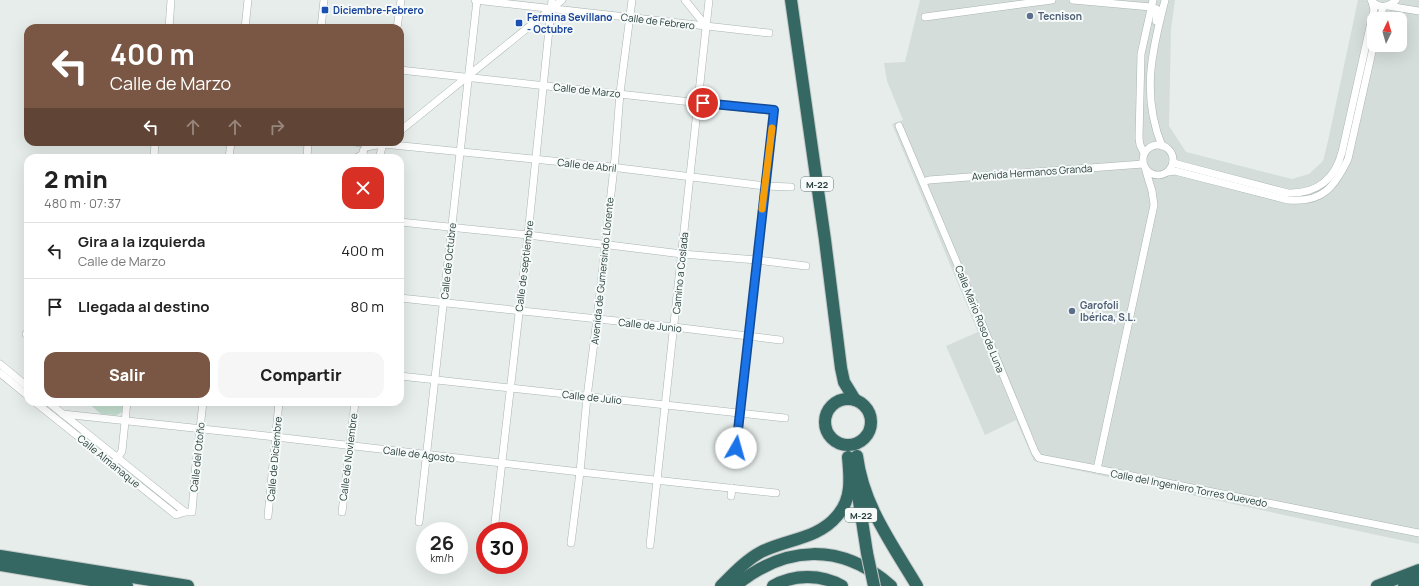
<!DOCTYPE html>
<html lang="es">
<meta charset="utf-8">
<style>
body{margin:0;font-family:Manrope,sans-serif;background:#f6f6f6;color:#222;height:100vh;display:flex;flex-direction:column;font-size:15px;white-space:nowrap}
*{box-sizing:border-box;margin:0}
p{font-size:13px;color:#767676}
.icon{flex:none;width:22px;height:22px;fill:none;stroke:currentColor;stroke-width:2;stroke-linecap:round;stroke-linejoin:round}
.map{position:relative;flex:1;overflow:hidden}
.details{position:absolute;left:24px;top:154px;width:380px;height:252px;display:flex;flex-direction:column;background:#fff;border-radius:12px;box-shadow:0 4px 16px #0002}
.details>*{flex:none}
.top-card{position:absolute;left:24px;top:24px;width:380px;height:122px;border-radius:12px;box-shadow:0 4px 16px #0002;background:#795744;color:#fff;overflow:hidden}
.needle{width:26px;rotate:5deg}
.controls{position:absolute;left:1367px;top:12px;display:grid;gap:8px}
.controls a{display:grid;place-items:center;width:40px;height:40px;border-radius:8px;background:#fff;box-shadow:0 4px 16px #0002;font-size:20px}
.speed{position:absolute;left:416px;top:522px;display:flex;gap:8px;font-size:20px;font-weight:700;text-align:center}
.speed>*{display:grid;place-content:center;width:52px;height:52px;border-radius:50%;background:#fff;box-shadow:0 4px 16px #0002;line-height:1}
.speed small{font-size:10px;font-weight:400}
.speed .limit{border:6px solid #d22;background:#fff;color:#111}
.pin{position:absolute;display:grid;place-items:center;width:34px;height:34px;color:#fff;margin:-17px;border:2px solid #fff;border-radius:50%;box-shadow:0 1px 4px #0007}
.me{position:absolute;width:44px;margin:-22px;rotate:7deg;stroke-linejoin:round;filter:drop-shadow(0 0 3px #0008)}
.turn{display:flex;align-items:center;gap:14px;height:84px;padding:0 20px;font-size:18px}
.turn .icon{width:52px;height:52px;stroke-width:2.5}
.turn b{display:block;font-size:28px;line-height:34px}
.lanes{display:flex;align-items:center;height:38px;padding:0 20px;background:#0003;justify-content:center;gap:20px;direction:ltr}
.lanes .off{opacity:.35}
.round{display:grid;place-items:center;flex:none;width:42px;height:42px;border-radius:12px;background:#f6f6f6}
.head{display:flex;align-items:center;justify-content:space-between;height:68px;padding:0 20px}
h1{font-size:24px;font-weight:800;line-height:30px}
.primary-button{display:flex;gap:8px;margin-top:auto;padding:8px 20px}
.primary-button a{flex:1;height:46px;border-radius:12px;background:#795744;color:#fff;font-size:16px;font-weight:800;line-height:46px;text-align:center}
.primary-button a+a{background:#f6f6f6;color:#222}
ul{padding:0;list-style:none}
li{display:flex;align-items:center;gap:12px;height:56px;padding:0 20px;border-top:1px solid #e0e0e0}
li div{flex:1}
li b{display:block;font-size:15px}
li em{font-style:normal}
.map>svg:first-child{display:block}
.built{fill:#d4ddda;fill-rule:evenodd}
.green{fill:#c1dccc}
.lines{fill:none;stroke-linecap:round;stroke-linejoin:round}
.street-casing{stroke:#a9b5b2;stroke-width:8}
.highway-casing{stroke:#c3c9c8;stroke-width:14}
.street{stroke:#fff;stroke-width:7}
.highway{stroke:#356763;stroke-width:12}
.highway-bridge-casing{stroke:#c3c9c8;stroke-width:14;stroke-linecap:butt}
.highway-bridge{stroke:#356763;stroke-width:12}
.route-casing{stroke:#114b97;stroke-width:10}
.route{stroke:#1a73e8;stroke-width:7}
.slow{stroke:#f59e0b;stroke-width:7}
.transit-dot{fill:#1a4fb4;stroke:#f6faf9;stroke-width:1.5}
.service-dot{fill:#5c6f8a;stroke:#f6faf9;stroke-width:1.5}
.labels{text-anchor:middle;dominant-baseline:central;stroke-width:4;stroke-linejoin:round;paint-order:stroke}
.shield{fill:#f6faf9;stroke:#657673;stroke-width:1}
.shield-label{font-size:9px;font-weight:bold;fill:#273e3a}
.transit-label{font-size:10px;font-weight:bold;fill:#164399;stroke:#f6faf9;text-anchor:start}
.service-label{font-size:10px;font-weight:bold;fill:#4e5e75;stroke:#f6faf9;text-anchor:start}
.street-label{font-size:10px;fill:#273e3a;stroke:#f6faf9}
</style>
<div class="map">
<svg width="1419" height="586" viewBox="0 0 1419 586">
<rect width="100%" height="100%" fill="#e6edeb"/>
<path class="built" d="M920 0H1175L1171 29 1169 126 1186 152 1292 179 1309 174 1323 161 1328 141 1358 0H1419V544L1034 461 1016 420 985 435 946 346 978 332 892 124 903 120 887 81 884 63 905 62ZM1374 19H1400V45H1374Z"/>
<path class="green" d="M87 402H123L122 412 117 415 101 414Z"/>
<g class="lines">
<g class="street-casing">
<g id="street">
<path d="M475 0 769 33"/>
<path d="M685 0 706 26"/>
<path d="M1073 0 1151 7 1157 9 1156 21"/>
<path d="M1371 0C1378 9 1388 8 1396 0"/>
<path d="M1388 6 1419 11"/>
<path d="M925 17 1052 0"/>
<path d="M1380 19 1383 7"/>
<path d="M169 28 171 0"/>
<path d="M245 28 248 0"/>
<path d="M321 28 324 0"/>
<path d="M397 28 401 0"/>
<path d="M400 70 774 111 736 448"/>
<path d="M899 126 959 268 1035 452 1039 458 1097 469"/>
<path d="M400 131 562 0"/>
<path d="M354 142 363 143 368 146"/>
<path d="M383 144 603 166 765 186 791 187"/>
<circle cx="1158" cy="160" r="15"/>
<path d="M1162 146C1141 95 1152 50 1165 0"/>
<path d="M1144 153 1140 145 1139 138 1141 54 1153 0"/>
<path d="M154 158 155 142"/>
<path d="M229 158 231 142"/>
<path d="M307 158 308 142"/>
<path d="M356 158 363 154"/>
<path d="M364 158 363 151 366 147 383 144 386 142"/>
<path d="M379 158 383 144"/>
<path d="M1173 162 1177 164 1288 193C1317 194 1335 179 1342 152L1372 18 1374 10 1372 2"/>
<path d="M1146 171 1152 191 1154 205 1097 469 1419 533"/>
<path d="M1168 172 1175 171 1288 200C1322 203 1334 188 1348 159L1374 43"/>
<path d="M923 182 929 180 1143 164"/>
<path d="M400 222 528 235 682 254 757 260 806 266"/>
<path d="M400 298 674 327 780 340"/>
<path d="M26 334H28"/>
<path d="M0 364 28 387"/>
<path d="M0 373 28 396"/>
<path d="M400 376 785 418"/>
<path d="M35 402 176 515 185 512"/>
<path d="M48 402 185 512H192L195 473 203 402"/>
<path d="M63 414 276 437 580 472 776 493"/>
<path d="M115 462 122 451 127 402"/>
<path d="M731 496 732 488"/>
<path d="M342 512 355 402"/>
<path d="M268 516 279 402"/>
<path d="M419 522 477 0"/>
<path d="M494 531 528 235 552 0"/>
<path d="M571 543 580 472 587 397 597 319 615 158 620 93 632 0"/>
<path d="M650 545 709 0"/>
</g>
</g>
<g class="highway-casing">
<g id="highway">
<path d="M791 0 825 240 841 368 844 382 855 400"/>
<circle cx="848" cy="422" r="23"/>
<path d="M857 456C863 505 892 544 917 586"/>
<path d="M856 482 867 553"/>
<path d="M0 556 188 586"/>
<path d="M0 565 127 586"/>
<path d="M721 586C733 574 746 560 761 552 787 539 818 539 837 516 844 508 848 498 849 488 850 478 849 467 848 457"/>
<path d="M735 586C785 545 841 542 891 586"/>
<path d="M773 586C794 574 821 574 842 586"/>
<path d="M1377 586 1419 570"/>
<path d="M1404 586 1419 580"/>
</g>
</g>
<use href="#street" class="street"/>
<use href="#highway" class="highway"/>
<g class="highway-bridge-casing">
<path id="highway-bridge" d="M867 553 874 586"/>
</g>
<use href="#highway-bridge" class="highway-bridge"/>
</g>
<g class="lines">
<g class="route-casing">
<path id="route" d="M703 103 774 110 736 448"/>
</g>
<use href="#route" class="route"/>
<path class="slow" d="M762 209 772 128"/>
</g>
<g class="transit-dot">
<rect x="321" y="6" width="8" height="8" rx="2"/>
<rect x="515" y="19" width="8" height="8" rx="2"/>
</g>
<g class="service-dot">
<circle cx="1030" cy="16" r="4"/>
<circle cx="1072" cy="311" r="4"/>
</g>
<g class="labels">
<g class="shield">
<rect x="801" y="177" width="32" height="14" rx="3"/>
<rect x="845" y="508" width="32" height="14" rx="3"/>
</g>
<g class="shield-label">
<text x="817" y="184">M-22</text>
<text x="861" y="515">M-22</text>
</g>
<g class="transit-label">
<text x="333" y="10">Diciembre-Febrero</text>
<text x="527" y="17">Fermina Sevillano<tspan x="527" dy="12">- Octubre</tspan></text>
</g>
<g class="service-label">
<text x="1038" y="16">Tecnison</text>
<text x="1080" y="305">Garofoli<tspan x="1080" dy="12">Ibérica, S.L.</tspan></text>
</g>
<g class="street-label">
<text transform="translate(658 21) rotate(7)">Calle de Febrero</text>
<text transform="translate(587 90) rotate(6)">Calle de Marzo</text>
<text transform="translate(587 165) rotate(6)">Calle de Abril</text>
<text transform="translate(1032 172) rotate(-4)">Avenida Hermanos Granda</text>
<text transform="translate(448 261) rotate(-84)">Calle de Octubre</text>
<text transform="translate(524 266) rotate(-83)">Calle de septiembre</text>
<text transform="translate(602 271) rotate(-84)">Avenida de Gumersindo Llorente</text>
<text transform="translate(680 273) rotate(-84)">Camino a Coslada</text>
<text transform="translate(980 319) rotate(68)">Calle Mario Roso de Luna</text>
<text transform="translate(650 325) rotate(6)">Calle de Junio</text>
<text transform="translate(592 397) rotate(6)">Calle de Julio</text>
<text transform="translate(419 454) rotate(7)">Calle de Agosto</text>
<text transform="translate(197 457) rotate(-84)">Calle del Otoño</text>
<text transform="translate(348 457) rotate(-83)">Calle de Noviembre</text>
<text transform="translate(274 459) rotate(-85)">Calle de Diciembre</text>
<text transform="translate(109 461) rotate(39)">Calle Almanaque</text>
<text transform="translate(1189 488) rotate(11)">Calle del Ingeniero Torres Quevedo</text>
</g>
</g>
</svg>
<div class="controls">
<a><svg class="needle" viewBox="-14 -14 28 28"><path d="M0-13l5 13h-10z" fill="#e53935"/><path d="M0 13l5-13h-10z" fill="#767676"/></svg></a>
</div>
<div class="speed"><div>26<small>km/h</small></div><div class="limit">30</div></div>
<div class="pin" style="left:703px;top:103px;background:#d93025"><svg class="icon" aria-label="arrive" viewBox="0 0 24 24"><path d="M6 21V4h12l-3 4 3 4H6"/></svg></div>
<svg class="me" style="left:736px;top:448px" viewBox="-20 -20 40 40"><circle r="19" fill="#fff"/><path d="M0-13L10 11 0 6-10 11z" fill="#1a73e8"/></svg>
<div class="top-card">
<div class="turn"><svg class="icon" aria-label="left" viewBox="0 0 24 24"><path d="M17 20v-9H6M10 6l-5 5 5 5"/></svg><div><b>400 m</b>Calle de Marzo</div></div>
<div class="lanes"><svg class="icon" aria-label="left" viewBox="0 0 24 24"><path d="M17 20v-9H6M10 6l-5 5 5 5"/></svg><svg class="icon off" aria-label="ahead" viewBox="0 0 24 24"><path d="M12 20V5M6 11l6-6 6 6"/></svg><svg class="icon off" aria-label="ahead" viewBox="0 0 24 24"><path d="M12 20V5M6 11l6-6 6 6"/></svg><svg class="icon off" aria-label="right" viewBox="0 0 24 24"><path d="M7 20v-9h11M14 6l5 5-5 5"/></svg></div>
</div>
<section class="details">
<div class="head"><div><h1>2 min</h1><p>480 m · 07:37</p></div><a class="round" style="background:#d93025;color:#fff"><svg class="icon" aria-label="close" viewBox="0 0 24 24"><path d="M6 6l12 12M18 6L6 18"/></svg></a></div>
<ul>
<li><svg class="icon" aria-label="left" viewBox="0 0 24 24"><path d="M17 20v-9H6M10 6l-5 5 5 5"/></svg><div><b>Gira a la izquierda</b><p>Calle de Marzo</p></div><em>400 m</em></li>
<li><svg class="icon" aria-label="arrive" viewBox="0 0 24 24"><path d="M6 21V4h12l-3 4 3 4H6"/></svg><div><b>Llegada al destino</b></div><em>80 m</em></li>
</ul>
<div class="primary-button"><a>Salir</a><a>Compartir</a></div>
</section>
</div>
